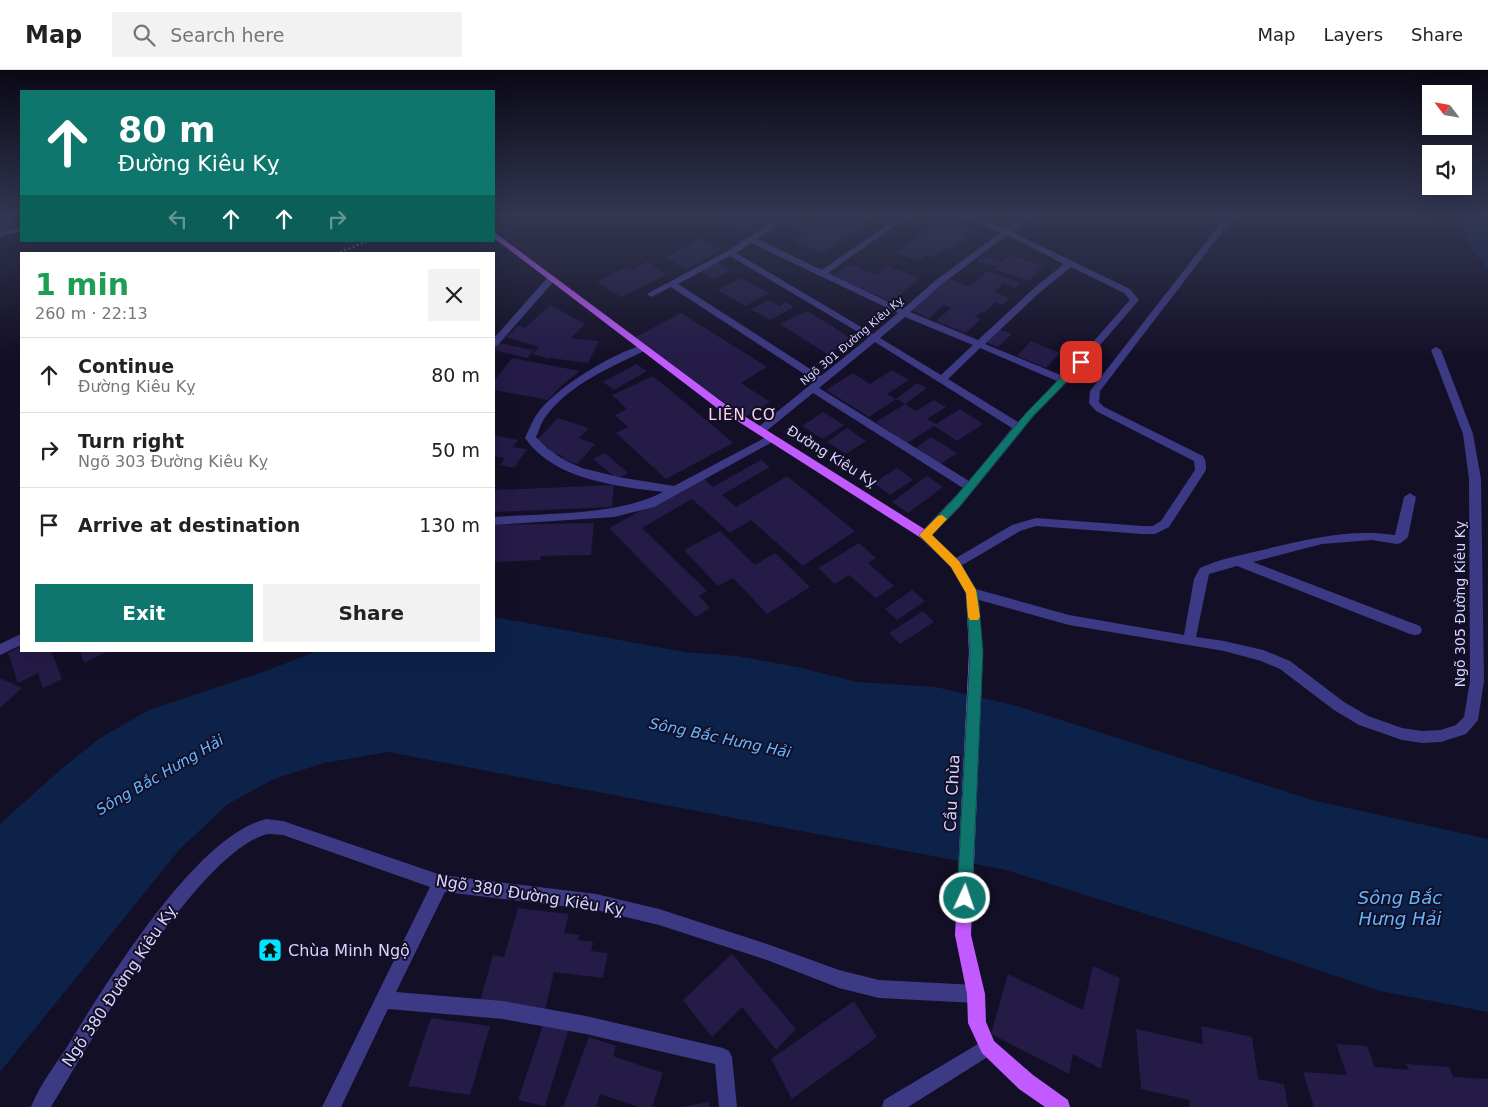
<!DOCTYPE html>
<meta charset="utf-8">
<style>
body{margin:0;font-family:"DejaVu Sans",sans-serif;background:#f2f2f2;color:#222;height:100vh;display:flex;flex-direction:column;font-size:19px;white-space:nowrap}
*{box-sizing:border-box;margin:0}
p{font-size:16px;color:#767676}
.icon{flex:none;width:28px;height:28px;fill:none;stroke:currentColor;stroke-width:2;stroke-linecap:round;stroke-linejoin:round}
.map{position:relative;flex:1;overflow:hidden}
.details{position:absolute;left:20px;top:182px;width:475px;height:400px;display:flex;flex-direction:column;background:#fff;border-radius:0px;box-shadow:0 5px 20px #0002}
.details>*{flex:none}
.banner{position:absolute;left:20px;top:20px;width:475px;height:152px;border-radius:0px;box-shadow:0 5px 20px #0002;background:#0f766e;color:#fff;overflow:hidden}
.needle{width:32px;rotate:301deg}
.buttons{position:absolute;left:1422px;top:15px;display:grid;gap:10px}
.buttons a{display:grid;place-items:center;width:50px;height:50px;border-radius:0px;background:#fff;box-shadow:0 5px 20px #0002;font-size:25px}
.pin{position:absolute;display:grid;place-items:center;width:42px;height:42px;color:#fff;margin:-21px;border-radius:10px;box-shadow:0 2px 8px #0006}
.me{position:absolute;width:55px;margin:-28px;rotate:3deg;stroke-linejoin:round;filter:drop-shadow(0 0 4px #0008)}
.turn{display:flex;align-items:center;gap:18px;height:105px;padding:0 15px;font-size:22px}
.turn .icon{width:65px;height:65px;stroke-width:2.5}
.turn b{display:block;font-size:35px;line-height:42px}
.lanes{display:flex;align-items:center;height:48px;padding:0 15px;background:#0003;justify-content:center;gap:25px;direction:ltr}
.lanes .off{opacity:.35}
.round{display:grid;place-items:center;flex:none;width:52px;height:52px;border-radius:0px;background:#f2f2f2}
.overview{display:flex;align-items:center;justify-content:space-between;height:85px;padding:0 15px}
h1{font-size:30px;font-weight:600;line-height:38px;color:#1e9e55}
.primary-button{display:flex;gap:10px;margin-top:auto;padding:10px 15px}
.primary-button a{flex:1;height:58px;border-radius:0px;background:#0f766e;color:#fff;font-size:20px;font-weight:600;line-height:58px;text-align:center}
.primary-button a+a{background:#f2f2f2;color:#222}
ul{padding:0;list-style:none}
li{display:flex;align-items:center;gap:15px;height:75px;padding:0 15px;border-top:1px solid #e0e0e0}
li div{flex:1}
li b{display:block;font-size:19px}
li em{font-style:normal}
header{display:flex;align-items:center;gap:30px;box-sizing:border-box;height:70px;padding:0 25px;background:#fff;border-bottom:1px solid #e0e0e0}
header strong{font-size:24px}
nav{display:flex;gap:28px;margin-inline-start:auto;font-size:18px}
.search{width:350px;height:45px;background:#f2f2f2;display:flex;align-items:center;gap:12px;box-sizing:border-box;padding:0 18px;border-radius:0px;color:#767676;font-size:19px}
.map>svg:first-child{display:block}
.water{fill:#0c2248}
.building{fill:#241b47}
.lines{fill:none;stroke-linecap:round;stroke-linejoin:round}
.path{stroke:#2fb8b0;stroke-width:2.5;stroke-dasharray:2 2.5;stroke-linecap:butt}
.minor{fill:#3d3a85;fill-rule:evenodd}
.major{fill:#c25bff;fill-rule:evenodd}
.route{fill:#0f766e;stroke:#0a4d48}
.slow{fill:#f59e0b}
.labels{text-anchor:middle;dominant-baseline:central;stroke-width:4;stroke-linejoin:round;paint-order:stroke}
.far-street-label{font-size:11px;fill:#d9d4ff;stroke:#130f26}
.street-label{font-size:14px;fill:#d9d4ff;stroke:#130f26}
.neighbourhood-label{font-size:15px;letter-spacing:1px;fill:#ffd6f0;stroke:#130f26}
.water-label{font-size:15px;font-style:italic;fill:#62b6ff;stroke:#130f26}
.near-street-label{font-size:16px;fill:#d9d4ff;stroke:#130f26}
.near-poi-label{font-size:16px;fill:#d9d4ff;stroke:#130f26;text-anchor:start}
.near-water-label{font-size:18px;font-style:italic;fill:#62b6ff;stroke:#130f26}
</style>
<header>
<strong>Map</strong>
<div class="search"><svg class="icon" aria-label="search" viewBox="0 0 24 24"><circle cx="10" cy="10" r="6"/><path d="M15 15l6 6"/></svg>Search here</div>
<nav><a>Map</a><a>Layers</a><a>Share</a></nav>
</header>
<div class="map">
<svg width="1488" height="1037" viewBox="0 0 1488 1037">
<rect width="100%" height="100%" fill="#130f26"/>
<g class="water">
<path d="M1466 145H1488V199L1469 176Z"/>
<path d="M494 547 685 582 737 586 797 597 857 612 936 617 1017 636 1312 730 1488 769V942L1380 921 1235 872 1006 800 388 682 324 693 274 709 228 734 179 780 0 1002V754L60 700 100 668 149 640 263 602 317 581H494Z"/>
</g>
<g class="building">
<path d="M0 145H20L21 149 12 152 17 157 0 162Z"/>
<path d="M736 145H764L767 146 745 161 724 153Z"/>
<path d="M831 145H839L864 154 823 184 793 172 806 163 780 153 785 150 811 160 813 158 825 162 829 159 818 155Z"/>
<path d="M842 145H876L865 153Z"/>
<path d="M923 145H938L972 158 961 167 966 169 952 179 949 178 933 187 928 185 919 192 896 183 932 156 929 155 936 150Z"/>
<path d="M698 169 721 179 688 199 665 188Z"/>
<path d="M1009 185 1043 196 1029 211 995 200 997 197 976 191 982 186 1002 192Z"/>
<path d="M647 192 667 204 621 227 597 212 628 196 633 199Z"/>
<path d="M718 193 731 201 714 209 701 202Z"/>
<path d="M849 194 876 205 888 196 920 208 892 232 832 207Z"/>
<path d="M988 201 1021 213 1015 218 1004 213 994 222 1010 228 1003 235 996 232 984 243 981 242 975 247 981 249 966 263 936 251 951 238 944 235 929 248 910 240 948 208 970 217Z"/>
<path d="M741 208 752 214 769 223 745 236 718 220Z"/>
<path d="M769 230 779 236 786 232 794 237 770 250 751 239Z"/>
<path d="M550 235 585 254 571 268 599 271 588 293 550 288 551 287 549 289 540 286 532 284 539 277 506 267 518 256 525 258Z"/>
<path d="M807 241 829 254 853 270 827 284 780 254Z"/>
<path d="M681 243 767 297 741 313 770 332 746 347 632 269Z"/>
<path d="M999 259 1012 264 998 277 986 272Z"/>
<path d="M1031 271 1050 279 1060 283 1046 298 1017 286Z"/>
<path d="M500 273 522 278 534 280 527 288 494 280Z"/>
<path d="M512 288 580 301 561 316 548 330 494 320V311Z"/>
<path d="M636 294 647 301 614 320 603 312Z"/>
<path d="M892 300 909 310 887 324 896 329 917 313 927 318 905 334 896 329 869 347 826 320 853 303 870 314Z"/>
<path d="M653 306 705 349 733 373 666 409 616 363 628 357 615 345 627 339 612 325Z"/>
<path d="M934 330 946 337 927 349 936 354 960 339 983 354 957 371 934 356 907 373 876 352 905 334 916 341Z"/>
<path d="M823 342 844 355 823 369 802 356Z"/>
<path d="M558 348 589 358 579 368 595 374 577 394 561 389 563 386 547 381 536 371Z"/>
<path d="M847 358 866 371 846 384 827 372Z"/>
<path d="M494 365 518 370 513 377 527 379 514 398 500 395 505 388 494 386Z"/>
<path d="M931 367 957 383 939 395 914 379Z"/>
<path d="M605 383 628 403 617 409 593 389Z"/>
<path d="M761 390 770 397 722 425 736 437 787 406 855 461 803 496 751 450 730 463 692 429 642 458 707 521 699 526 710 538 696 547 609 458 702 407 713 417Z"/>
<path d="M897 398 913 410 890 425 874 413Z"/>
<path d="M927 406 943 417 908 443 892 432Z"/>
<path d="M614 415 612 437 494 442V420Z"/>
<path d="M594 453 591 485 541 486 540 490 494 492V455Z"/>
<path d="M720 461 755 495 775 483 810 517 767 544 733 508 718 516 684 480Z"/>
<path d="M859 473 876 488 868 493 894 516 876 528 849 505 835 514 818 498Z"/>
<path d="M912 520 925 531 897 550 885 539Z"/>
<path d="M923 541 934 552 900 574 889 563Z"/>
<path d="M21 576V581H51L62 609 43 618 38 603 18 613 8 583Z"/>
<path d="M80 581H109L84 593Z"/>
<path d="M0 608 22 618 0 638Z"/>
<path d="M518 838 569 844 564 863 580 865 578 870 593 872 591 881 608 883 603 908 554 902 545 940 480 931 493 885 504 887Z"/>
<path d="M732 884 796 959 776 980 742 937 712 967 683 930Z"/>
<path d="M1093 896 1120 908 1101 999 1073 984 1069 1004 991 964 1008 904 1083 940Z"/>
<path d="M854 931 877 967 792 1029 771 989Z"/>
<path d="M431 948 490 956 470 1025 408 1016Z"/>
<path d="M544 952 569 958 545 1036 518 1030Z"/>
<path d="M1201 956 1252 967 1258 1009 1284 1014 1288 1037H1190L1189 1030 1141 1019 1136 959 1203 974Z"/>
<path d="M589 967 616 976 613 986 663 1003 652 1037H639L600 1024 596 1037H563Z"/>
<path d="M1336 974 1367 976 1375 997 1409 1000 1406 994 1449 997 1453 1007 1488 1009V1037H1314L1303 1002 1347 1005Z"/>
<path d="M709 1032V1037H686V1036Z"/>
</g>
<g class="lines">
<path class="path" d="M336 184 367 171"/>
<g class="minor">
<path d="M783 145H793L757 169 822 200 901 145H910L828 203 903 239 936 210 1000 163 962 145H973L1005 159 1024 145H1033L1012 162 1130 219 1139 230 1075 304 1034 346 960 437 929 468 925 469 919 465 921 462 963 418 813 323 764 363H756L755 361 756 359 815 311 671 217 651 227 647 224 727 181ZM1007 165 1064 194 1033 219 978 270 910 242 942 214ZM751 173 898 243 873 264 736 183ZM730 186 868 268 821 306 678 214ZM1071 197 1124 223 1130 230 1063 306 985 274 1039 223ZM905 247 973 275 941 305 880 268ZM875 272 1012 358 969 411 819 318ZM980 278 1057 311 1018 352 948 309Z"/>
<path d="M1227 145H1235L1100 321 1099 332 1104 337 1203 386C1206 391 1206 394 1206 400L1169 457 1155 464H1142L1036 456 1020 461 959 497H951L949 494 951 491 1012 455 1036 448 1142 456H1153L1161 451 1195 400 1194 391 1096 341 1089 333 1090 321Z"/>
<path d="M21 157V161L0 167V162Z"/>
<path d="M551 206 554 207V211L497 276 494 277V268L548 207Z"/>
<path d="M643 275 646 276V280C611 297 570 314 546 346 541 352 539 361 536 367L548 379 564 390 582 398 618 407 674 416 768 366H776L777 368 776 370 654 437 614 447 494 455V447C546 443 617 446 663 422 616 416 554 410 525 368 529 360 532 351 537 344 555 318 613 283 643 275Z"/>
<path d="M1436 277 1441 280 1473 364 1481 409 1484 611 1478 650 1466 664 1441 672 1422 673 1402 670 1359 655 1334 640 1280 599 1261 591 1224 581 1069 555 972 528 968 526 966 523 968 520 972 518 1069 545 1184 565 1194 509 1200 498C1219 489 1238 486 1258 481 1304 470 1348 458 1395 465L1404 427 1410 423 1416 427 1408 467 1401 473 1397 474 1372 470 1322 474 1253 492 1420 556 1422 560 1420 564 1415 565 1410 564 1237 496 1209 504 1196 567 1224 571 1263 580 1290 591 1344 632 1368 646 1402 658 1422 661 1441 660 1456 655 1464 647 1470 611 1469 409 1463 364 1431 280Z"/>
<path d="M21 564V575L0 585V574Z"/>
<path d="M266 749 283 751 441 805 596 824 659 839 767 874 839 900 879 910 976 915 982 918 985 924 982 930 976 933 879 928 839 918 767 890 659 855 596 840 445 822 396 922 503 931 586 946 723 978 729 981 732 987 737 1037H719L715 994 586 964 503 949 388 939 341 1037H322L430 817 283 765C277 765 270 763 264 765 194 789 91 971 51 1037H31C40 1014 57 993 70 972 108 911 195 767 266 749Z"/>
<path d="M988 968 994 971 997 977 994 983 908 1037H882L884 1030Z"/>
</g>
<path class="major" d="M494 162 725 334 929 462 959 491 978 523 983 582 971 865 985 924 986 952 994 971 1033 1005 1068 1030 1070 1037H1045L1019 1019 982 983 968 953 967 924 955 865 969 582 966 523 951 497 921 468 717 338 494 168Z"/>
</g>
<linearGradient id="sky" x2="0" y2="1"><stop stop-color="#0a0815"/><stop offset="0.5" stop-color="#333752"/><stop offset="1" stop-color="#333752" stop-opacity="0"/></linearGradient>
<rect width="1488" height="290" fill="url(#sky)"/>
<path class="route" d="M1081 289 1086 292 1084 294 1033 346 960 436 932 465 959 491 978 523 983 582 972 828 970 833 965 835 960 833 957 828 970 582 966 523 951 497 919 465 952 431 1027 342 1078 290Z"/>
<path class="slow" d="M942 445 947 449 932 465 959 491 976 520 980 547 978 550H970L968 547 966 523 951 497 919 465 938 446Z"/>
<defs>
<g id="temple-square" transform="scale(1.25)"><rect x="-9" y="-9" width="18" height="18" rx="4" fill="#00e5ff" stroke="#130f26"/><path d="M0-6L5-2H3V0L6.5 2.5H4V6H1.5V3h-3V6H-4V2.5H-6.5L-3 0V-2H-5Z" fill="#111"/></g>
</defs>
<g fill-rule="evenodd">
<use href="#temple-square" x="270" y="880"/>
</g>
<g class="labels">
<g class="far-street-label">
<text transform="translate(852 271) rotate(-40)">Ngõ 301 Đường Kiêu Kỵ</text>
</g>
<g class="street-label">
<text transform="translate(832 386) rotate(32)">Đường Kiêu Kỵ</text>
<text transform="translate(1460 534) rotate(-90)">Ngõ 305 Đường Kiêu Kỵ</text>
</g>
<g class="neighbourhood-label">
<text x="743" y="345">LIÊN CƠ</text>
</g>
<g class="water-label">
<text transform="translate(720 668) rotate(12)">Sông Bắc Hưng Hải</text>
<text transform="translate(160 705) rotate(-30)">Sông Bắc Hưng Hải</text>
</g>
<g class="near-street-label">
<text transform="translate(952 723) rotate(-87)">Cầu Chùa</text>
<text transform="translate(530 825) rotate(9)">Ngõ 380 Đường Kiêu Kỵ</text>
<text transform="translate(119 916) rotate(-56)">Ngõ 380 Đường Kiêu Kỵ</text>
</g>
<g class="near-poi-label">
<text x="288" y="880">Chùa Minh Ngộ</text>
</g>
<g class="near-water-label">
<text x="1400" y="827">Sông Bắc<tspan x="1400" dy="21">Hưng Hải</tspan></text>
</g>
</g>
</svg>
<div class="buttons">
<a><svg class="needle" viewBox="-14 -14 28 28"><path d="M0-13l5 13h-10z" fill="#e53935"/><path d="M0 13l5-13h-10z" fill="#767676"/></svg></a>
<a><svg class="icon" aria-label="sound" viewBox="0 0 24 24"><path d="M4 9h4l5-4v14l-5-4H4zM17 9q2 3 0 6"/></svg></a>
</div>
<div class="pin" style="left:1081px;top:292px;background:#d93025"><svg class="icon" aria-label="arrive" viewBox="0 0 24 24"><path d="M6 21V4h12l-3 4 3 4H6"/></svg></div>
<svg class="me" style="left:965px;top:828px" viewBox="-20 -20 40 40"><circle r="17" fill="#0f766e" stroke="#fff" stroke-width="3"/><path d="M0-11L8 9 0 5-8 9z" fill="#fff"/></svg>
<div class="banner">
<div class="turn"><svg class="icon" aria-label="ahead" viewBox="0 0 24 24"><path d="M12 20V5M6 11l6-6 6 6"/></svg><div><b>80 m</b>Đường Kiêu Kỵ</div></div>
<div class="lanes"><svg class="icon off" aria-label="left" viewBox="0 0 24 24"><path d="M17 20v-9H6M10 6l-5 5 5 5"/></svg><svg class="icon" aria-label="ahead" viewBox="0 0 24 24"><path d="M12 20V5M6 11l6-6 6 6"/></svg><svg class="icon" aria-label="ahead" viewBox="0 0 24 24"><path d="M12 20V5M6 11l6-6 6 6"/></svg><svg class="icon off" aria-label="right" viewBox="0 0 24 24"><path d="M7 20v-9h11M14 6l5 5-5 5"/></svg></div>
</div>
<section class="details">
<div class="overview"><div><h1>1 min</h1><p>260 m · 22:13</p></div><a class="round"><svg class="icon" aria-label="close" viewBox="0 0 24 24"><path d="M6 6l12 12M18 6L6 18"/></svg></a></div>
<ul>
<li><svg class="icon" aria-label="ahead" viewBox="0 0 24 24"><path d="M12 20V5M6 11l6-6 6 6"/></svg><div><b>Continue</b><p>Đường Kiêu Kỵ</p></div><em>80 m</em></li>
<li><svg class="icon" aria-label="right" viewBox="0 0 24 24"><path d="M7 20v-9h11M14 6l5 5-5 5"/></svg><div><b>Turn right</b><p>Ngõ 303 Đường Kiêu Kỵ</p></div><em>50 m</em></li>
<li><svg class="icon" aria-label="arrive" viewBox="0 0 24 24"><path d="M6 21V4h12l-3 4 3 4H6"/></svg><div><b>Arrive at destination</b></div><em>130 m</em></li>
</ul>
<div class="primary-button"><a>Exit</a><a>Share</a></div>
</section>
</div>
